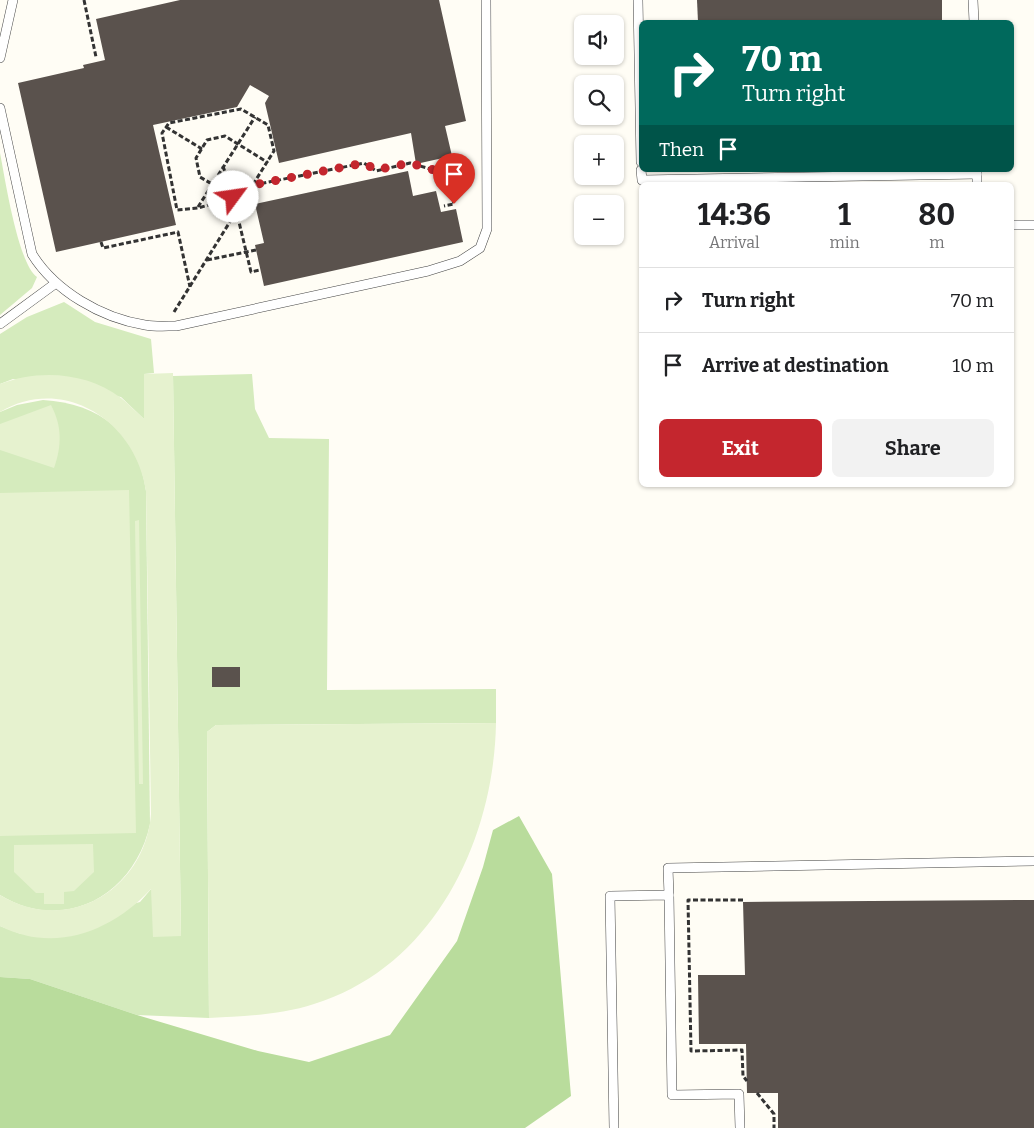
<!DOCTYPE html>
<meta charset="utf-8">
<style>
body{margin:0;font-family:Bitter,serif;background:#f2f2f2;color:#202124;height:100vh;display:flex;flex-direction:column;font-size:19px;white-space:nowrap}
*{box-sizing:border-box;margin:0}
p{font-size:16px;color:#757577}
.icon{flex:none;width:28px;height:28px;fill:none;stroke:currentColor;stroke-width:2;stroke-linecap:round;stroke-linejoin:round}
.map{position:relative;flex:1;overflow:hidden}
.details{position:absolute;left:639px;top:182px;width:375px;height:305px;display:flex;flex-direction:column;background:#fff;border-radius:8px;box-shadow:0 1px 4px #0004}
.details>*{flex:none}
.hud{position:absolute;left:639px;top:20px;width:375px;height:152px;border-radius:8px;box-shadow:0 1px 4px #0004;background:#00695c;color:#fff;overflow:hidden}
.tools{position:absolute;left:574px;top:15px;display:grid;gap:10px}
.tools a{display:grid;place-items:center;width:50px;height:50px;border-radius:8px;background:#fff;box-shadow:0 1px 4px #0004;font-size:25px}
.pin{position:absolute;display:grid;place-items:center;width:42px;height:42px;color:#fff;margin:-51px -21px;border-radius:50% 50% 50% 0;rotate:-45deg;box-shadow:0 0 5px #0007}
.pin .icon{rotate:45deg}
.me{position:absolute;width:55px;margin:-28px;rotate:59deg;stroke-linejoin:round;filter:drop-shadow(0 0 4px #0008)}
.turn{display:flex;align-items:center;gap:18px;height:105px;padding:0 20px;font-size:22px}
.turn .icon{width:65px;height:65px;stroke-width:2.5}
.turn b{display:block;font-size:35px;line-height:42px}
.then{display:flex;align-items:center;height:48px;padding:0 20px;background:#0003;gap:10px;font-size:19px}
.eta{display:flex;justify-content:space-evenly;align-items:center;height:85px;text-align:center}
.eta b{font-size:30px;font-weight:700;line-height:35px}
.cta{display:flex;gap:10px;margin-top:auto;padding:10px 20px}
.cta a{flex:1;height:58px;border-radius:8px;background:#c4262e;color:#fff;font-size:20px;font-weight:700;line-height:58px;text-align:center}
.cta a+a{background:#f2f2f2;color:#202124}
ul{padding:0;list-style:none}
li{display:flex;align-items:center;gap:15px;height:65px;padding:0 20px;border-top:1px solid #e0e0e0}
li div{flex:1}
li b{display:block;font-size:19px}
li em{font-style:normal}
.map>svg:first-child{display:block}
.green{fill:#d5ebbd}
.forest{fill:#b9dc9c}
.pitch{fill:#e6f2cf}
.building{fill:#5a524d}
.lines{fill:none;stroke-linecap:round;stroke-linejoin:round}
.lane-casing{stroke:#444;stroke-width:10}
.path{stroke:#333;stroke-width:3;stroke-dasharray:5 2.5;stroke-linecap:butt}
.lane{stroke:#fff;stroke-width:9}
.route{stroke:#c4262e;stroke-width:9;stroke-dasharray:0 16.2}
</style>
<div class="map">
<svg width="1034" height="1128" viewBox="0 0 1034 1128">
<rect width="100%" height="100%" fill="#fffdf5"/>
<g class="green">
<path d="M0 153C5 178 18 264 37 277L32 288 0 315Z"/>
<path d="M64 302 95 322 151 339 154 373 144 374V419L121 397 13 379 0 384V334L27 317Z"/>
<path d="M252 374 255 409 269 438 329 439 327 690 496 689V723L216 725 207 732 209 1018 137 1015 30 979 0 977V926L21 934 140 902 152 888 181 936 173 376Z"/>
<path d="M43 400C100 403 138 434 146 491L150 824C135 894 65 935 0 895V412L17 405Z"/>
</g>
<path class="forest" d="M519 816 552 874 571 1096 525 1128H0V977L30 979 137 1015 258 1051 309 1062 390 1035 457 941 483 867 493 830Z"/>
<g class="pitch">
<path d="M173 373 181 936 153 937 151 889C112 931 55 954 0 926V895C67 936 145 890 151 814L146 491C136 422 64 374 0 412V384C39 369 87 372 121 398 129 404 136 412 144 419V374Z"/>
<path d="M51 405C62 426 62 445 54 468L0 450V424Z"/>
<path d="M129 490 136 833 0 836V493Z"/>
<path d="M139 520 143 784H139L135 521Z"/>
<path d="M496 723C494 840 434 967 314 1004 281 1015 244 1016 209 1018L207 732 216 725Z"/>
<path d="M93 844 94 872 74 891 64 892V904H44V893H36L14 872V845Z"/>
</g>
<g class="building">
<path d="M180 0H439L466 121 445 126 452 156 416 164 411 133 279 163 265 103 269 96 250 85 237 107 153 125 176 225 56 252 18 83 84 68 83 65 105 60 96 19Z"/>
<path d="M697 0H942V22H698Z"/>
<path d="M408 171 413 196 436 191 441 212 456 209 463 242 264 286 255 245 264 243 255 204Z"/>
<rect x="212" y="667" width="28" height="20"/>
<path d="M1034 900V1128H778V1093H747L746 1044H699L698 975H745L743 902Z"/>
</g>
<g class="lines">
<g class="lane-casing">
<g id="lane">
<path d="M638 0 641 162"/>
<path d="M973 0 974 22"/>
<path d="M0 58 13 0"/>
<path d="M0 108 32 254C55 291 101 318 145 325 155 327 166 326 176 326L428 271 460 261 480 248 487 229 486 0"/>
<path d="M641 170 642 180 977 174"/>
<path d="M977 170V185"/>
<path d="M1011 225H1034"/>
<path d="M0 324 56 283"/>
<path d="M669 895 668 868 1034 861"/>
<path d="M614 1128 610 896 669 895 672 1095 739 1094 740 1128"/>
</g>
</g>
<g class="path">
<path d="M84 0 96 57"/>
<path d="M166 127 202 149"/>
<path d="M223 166 233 197 251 272 260 270"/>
<path d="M447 174 471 167"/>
<path d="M254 185 364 163 376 171 410 163 447 174 454 204 444 206"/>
<path d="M248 194 198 208 177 210 162 133 169 123 241 109 268 125 274 151 267 162"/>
<path d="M198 207 255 117"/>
<path d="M101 242 103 248 178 232 190 287"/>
<path d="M207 260 256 250"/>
<path d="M174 312 267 162 225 136 207 140 196 158 200 177 212 184"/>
<path d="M743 900H688L691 1051 742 1050 743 1076 747 1081"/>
<path d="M757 1093 774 1114V1128"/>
</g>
<use href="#lane" class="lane"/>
</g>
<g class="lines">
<path class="route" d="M233 197 248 194 253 185 364 163 376 170 410 163 447 174 454 204"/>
</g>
</svg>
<div class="tools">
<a><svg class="icon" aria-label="sound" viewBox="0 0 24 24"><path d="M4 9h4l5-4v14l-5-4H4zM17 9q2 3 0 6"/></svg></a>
<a><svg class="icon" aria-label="search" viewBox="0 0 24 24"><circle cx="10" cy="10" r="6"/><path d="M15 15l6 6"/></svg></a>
<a>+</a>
<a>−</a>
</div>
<div class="pin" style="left:454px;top:204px;background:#d93025"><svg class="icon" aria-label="arrive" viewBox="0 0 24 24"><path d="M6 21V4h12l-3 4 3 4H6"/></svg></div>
<svg class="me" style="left:233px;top:197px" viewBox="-20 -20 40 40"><circle r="19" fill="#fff"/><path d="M0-13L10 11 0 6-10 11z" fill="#c4262e"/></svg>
<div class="hud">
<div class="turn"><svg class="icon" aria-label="right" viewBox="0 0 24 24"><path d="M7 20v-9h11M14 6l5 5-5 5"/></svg><div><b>70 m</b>Turn right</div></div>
<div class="then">Then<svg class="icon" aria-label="arrive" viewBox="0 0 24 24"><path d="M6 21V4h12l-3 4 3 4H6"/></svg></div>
</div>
<section class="details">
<div class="eta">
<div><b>14:36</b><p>Arrival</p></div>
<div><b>1</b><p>min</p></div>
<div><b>80</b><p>m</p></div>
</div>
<ul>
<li><svg class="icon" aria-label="right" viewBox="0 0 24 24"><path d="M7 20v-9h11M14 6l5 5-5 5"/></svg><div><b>Turn right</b></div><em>70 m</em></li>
<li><svg class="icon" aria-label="arrive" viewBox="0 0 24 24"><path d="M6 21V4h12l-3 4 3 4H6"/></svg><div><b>Arrive at destination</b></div><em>10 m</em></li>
</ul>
<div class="cta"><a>Exit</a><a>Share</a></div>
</section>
</div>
